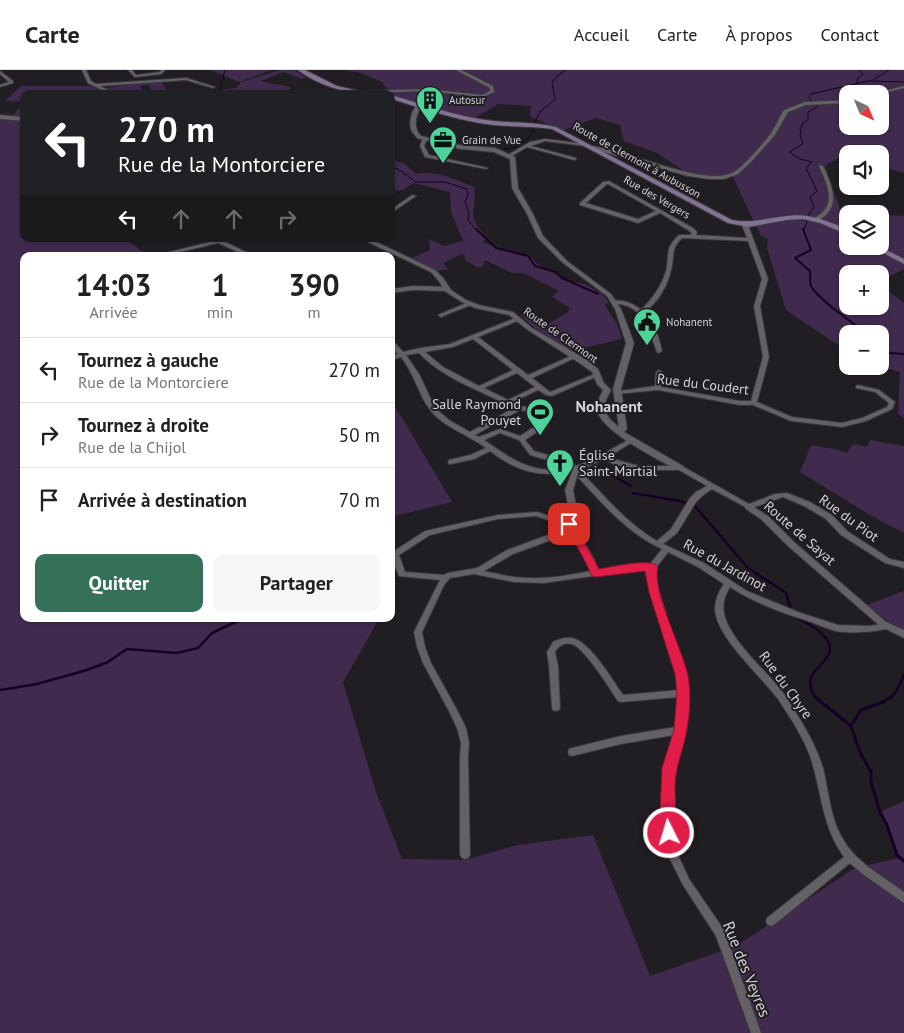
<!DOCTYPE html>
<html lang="fr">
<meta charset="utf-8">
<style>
body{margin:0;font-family:"PT Sans",sans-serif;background:#f6f6f6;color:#202124;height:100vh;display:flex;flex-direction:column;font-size:19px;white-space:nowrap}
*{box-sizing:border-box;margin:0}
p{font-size:16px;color:#757577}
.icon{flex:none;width:28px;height:28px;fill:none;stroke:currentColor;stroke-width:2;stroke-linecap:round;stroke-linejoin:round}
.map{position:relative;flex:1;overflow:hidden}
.details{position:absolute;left:20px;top:182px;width:375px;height:370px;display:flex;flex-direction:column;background:#fff;border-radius:10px;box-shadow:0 1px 4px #0004}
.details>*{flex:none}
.top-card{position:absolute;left:20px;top:20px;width:375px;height:152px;border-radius:10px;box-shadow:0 1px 4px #0004;background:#202124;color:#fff;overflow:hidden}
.needle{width:32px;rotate:136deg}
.tools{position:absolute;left:839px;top:15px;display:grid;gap:10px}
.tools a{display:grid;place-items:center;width:50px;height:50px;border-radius:10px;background:#fff;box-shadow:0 1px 4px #0004;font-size:25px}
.pin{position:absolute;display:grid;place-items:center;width:42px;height:42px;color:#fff;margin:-21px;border-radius:10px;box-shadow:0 2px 8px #0006}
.me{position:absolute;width:55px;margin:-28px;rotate:355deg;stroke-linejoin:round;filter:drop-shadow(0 0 4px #0008)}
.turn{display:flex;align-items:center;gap:18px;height:105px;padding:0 15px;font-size:22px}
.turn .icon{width:65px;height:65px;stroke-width:2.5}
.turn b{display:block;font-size:35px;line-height:42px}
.lanes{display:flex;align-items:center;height:48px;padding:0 15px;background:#0003;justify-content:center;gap:25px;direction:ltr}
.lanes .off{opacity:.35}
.eta{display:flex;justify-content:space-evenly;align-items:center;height:85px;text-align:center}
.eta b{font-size:30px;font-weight:600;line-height:35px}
.button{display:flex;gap:10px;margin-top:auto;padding:10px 15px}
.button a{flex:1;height:58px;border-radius:10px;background:#357159;color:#fff;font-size:20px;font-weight:600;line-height:58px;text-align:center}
.button a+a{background:#f6f6f6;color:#202124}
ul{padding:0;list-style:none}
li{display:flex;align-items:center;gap:15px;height:65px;padding:0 15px;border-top:1px solid #e0e0e0}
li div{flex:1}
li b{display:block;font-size:19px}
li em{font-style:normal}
header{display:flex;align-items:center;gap:30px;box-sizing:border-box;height:70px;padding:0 25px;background:#fff;border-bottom:1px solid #e0e0e0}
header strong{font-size:24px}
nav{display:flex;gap:28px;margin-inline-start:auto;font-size:18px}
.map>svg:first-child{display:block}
.green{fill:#402b4f;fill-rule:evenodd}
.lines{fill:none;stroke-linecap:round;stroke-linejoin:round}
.stream-far3{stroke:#160024;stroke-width:1}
.stream-far2{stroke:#160024;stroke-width:2}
.stream-far1{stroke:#160024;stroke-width:2.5}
.stream{stroke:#160024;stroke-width:3}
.minor-casing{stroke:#3a383c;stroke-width:2}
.tertiary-casing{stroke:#3a383c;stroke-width:2}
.secondary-casing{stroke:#3a383c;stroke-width:2}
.minor{fill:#636066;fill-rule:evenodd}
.tertiary{fill:#636066;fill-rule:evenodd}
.secondary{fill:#837191;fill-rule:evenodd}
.route{fill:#e11d48;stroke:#92132f}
.labels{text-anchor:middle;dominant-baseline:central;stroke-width:4;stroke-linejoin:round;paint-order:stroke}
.far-poi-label{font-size:11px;fill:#d3d1d4;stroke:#211e23;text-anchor:start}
.far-street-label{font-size:11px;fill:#d3d1d4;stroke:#211e23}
.street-label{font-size:14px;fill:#d3d1d4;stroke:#211e23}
.poi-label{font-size:14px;fill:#d3d1d4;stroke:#211e23;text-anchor:end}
.quarter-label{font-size:16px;font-weight:bold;fill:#d3d1d4;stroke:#211e23}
.near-street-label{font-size:16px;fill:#d3d1d4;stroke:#211e23}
</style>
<header>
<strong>Carte</strong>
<nav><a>Accueil</a><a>Carte</a><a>À propos</a><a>Contact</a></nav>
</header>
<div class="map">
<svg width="904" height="963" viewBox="0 0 904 963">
<rect width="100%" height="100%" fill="#211e23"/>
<g class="green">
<path d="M210 0H271L239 12Z"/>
<path d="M280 0H294L306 7 302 9 283 2 261 11C272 15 281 14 292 18L288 20 291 24H211L216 20 236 18 241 12Z"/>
<path d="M345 0H904V103L880 96V84H848L847 87 843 85 825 96 842 145H847L848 176H880V145L904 146V199L884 209 891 223 904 233V348L898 344 900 302 880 296V264H848L847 281 786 240 767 178 768 169 761 166 732 105 718 109 687 103 657 83 624 71 620 55 596 48 561 61 530 46 531 36 498 34 473 49 401 29 389 22 382 12 361 3ZM848 24H880V56H848ZM848 204H880V236H848Z"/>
<path d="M160 11 170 24 153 23 149 15 140 16 143 22C129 25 118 24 105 18Z"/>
<path d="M21 16H91L99 20 95 24H24V47H12L23 32 5 31Z"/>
<path d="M0 49 24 50V169H125L149 186H24V549H379L343 612 376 722 402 789 465 790 518 775 593 765 650 906 736 876 855 798 899 788 880 742 904 731V963H0Z"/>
<path d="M391 89 405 94 416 104C433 99 457 110 474 117 478 145 463 142 487 168L482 172 499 178 529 186 542 198 571 211 587 215 602 224 609 233 604 234 617 254 622 269 571 281 536 259 520 245 528 243 538 252 543 251 548 254 568 242 570 238 552 227 559 221 523 203H512L485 190 483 197H477L465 190V185L462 184 443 193 448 199 437 201 412 188 430 180 429 169 444 176 463 171 451 142 450 122 414 113 402 120 391 121Z"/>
<path d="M395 336 452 432 391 447V337Z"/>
<path d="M870 370 904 376V463L870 445 800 402 811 375 835 379 847 383 853 374 867 377Z"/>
<path d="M904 521V560L891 554 867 535Z"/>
</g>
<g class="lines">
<g class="stream-far3">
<path d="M225 0 219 22 225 24"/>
<path d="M873 10 889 0"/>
<path d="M857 13V9L863 4 859 0"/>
<path d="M243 24H261"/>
<path d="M534 53 540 42 555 29 552 13 556 7 566 0"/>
<path d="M504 79C520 78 529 71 535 56"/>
<path d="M391 97 398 99 416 112H445L467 119 468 126 465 131 469 144 468 150 477 161"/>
<path d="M804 161 809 144 814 137 810 127 817 121 806 98 812 92 800 89 789 82 803 74 800 65 802 54 808 50V42L817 37 809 28 811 24 868 11 904 12"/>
</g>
<g class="stream-far2">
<path d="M476 159 496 178 528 186 535 196 556 202 562 208 598 224"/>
<path d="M803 159 811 180 795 188 810 201C811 207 809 210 811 216 816 227 857 257 869 264"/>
<path d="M880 274 890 283 904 284"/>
</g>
<g class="stream-far1">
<path d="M596 396 631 416"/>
<path d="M633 423 680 431 695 436 748 498 786 523 791 540"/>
<path d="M391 512 393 511"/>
<path d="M793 545C804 552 817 557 825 567 846 593 793 597 816 628"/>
<path d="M0 620 37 614 87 600 108 592 127 579 177 583 198 578 212 563 242 549"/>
<path d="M890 628 896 622 904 605"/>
</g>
<g class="stream">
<path d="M815 627 851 656 859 680 871 702V712L880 742 887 755 897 785 904 791"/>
<path d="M851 656 861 640 883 632 891 627"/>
</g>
<g class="minor-casing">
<g id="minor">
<path d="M82 0H86L91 11 96 14 186 8 215 17 213 18 186 10 100 16 116 24H110L88 13Z"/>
<path d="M128 0H132L136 5 160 2 161 0H165L161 4 135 7Z"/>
<path d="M456 0H461L493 16 494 22 483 27 427 21 356 23 354 22 356 21 427 19 482 25 490 21V18Z"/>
<path d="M0 1 13 11V13L0 17V15L9 12 0 4Z"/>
<path d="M423 68 427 69 424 76 429 85 488 98 486 99 425 87 420 76Z"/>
<path d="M545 69 586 74 588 75 586 76 545 71 531 76 576 88V89L574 90 527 77 512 86 508 85 530 72Z"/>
<path d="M819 95 823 96C832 116 843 138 817 151L814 149C818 145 823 143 826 138 834 125 824 108 819 96Z"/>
<path d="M609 111 693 158 697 162 696 165 747 168 742 155 745 153 748 155 768 209 760 236 769 287 757 332 792 347 842 353 862 348 887 337 889 333 875 322 856 318V316L858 315 879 320 895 332 892 339 866 351 842 357 791 351 753 335H740L658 320 617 324 616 323 619 321 655 316 656 302 659 300 662 302 661 317 740 331H751L763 287 754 236 762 209 748 171 682 168C670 179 675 186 671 200 668 215 657 234 644 242 654 253 659 266 662 281L659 283 657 282C650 264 646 241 624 235 620 234 616 234 612 233L611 232C621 228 632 233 640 239L643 238C653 228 662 215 666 201 670 184 664 179 679 165H691V162L660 143 638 153 580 135V133L603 112ZM607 114H608L656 141 638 149 586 133Z"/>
<path d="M412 125 416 126 391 143V140Z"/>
<path d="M215 169 221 170 254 186H247L218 173 163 186H154L214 171Z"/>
<path d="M413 216 447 217 450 219 447 221 413 220 391 223V219Z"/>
<path d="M469 232 472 234 471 235 443 246 441 247 438 245Z"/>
<path d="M518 247 521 249 520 250 478 267 528 305 573 285H577V287L532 308 550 322 595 304H599L600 305 552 326 546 325 538 320 513 332 521 336 529 338 549 352 543 358 525 370 534 381 565 390 576 396 592 390 630 369H634L635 370 634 371 610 386 617 390 639 396H682L749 434 775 424 787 423 810 432 832 445 847 461 890 489 904 492V498L885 493 841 465 826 449 804 436 783 427 749 439 712 419 702 426 696 432 677 463 663 474 704 493 747 521 798 542 838 555 870 556 887 553 890 554 891 556 890 558C875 562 851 564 836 561 828 559 819 555 811 552 783 543 754 533 730 517 725 525 722 534 724 543 728 569 768 602 784 624 799 647 815 672 823 698 829 722 830 749 844 771 858 794 883 806 904 822V833L864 805 850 793 775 854 771 856 767 854 766 851 767 848 844 787C822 756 822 724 811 689 804 668 790 647 778 629 761 606 716 567 715 539 715 529 719 521 724 514L698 497 668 482 656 498 655 503 659 522 685 604 688 623 684 660 674 698 672 744 677 783 689 809 724 860 761 963H751L716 866 683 815 667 783 662 744 664 698 674 665 621 674 572 686 569 685 568 682 569 679 572 678 621 666 676 657 679 627 621 632 618 631C610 619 584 576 571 574 563 572 559 576 555 582L558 596 560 638 559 640 556 641 553 640 552 638 549 596 547 582 553 572C559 569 566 567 572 568 590 571 613 611 623 625L679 620C675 593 665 567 657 541 653 529 646 513 648 500L621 502 544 513 514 512 474 504 450 508 444 515 422 562 425 577 431 593 457 640 466 658 469 673 468 687 470 785 468 788 465 789 462 788 460 785V687L461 673 457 658 450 643 423 593 417 577 414 562 440 510 399 506 391 487V481H394L425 461 498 445 537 442 566 451 569 440 565 420 572 402C540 408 516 401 490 381L474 389 451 394H449L448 392 449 390 470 385 486 378C469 365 445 358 431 341 418 325 415 304 401 287L391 290V286L398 284 391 276V270L393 271 403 282 420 278 450 274ZM473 269 513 300 479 316 443 297 425 282 453 277ZM419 283C445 310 482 321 514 338L470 362 449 350 435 338 419 304 406 285ZM517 303 535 317 508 330 484 318ZM520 340 525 341 542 352 520 366 500 359 479 367 475 365ZM500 363 519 370 530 385 561 394 569 398C532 405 513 390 484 370ZM605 389 613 394 639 400H679L707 416 696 422 690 428 671 459 657 471C626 453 604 425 579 400ZM577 406C603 434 627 463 662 479L650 494 621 496 598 500 594 489 573 454 577 440 573 420ZM536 446 562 455 548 465 507 480 477 498 448 503 444 505 405 502 399 485 430 465 498 449ZM568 458 586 489 591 501C570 505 549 509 528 508 513 508 498 504 484 501L513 484 554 469Z"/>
</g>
</g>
<g class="tertiary-casing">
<g id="tertiary">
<path d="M904 16V18L880 24H871Z"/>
<path d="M848 30V33L806 35 788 42 775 65 752 91 738 104 724 109H708L688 106 589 78 592 76C605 78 617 81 629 85 654 92 711 115 734 102 744 96 764 73 771 63 776 56 779 47 784 40L805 32Z"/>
<path d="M417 34 422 35C416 45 412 57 421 66L460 75 495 78 515 87 518 118 533 144 543 166 567 191 611 224 621 239 634 273 621 319 627 359 624 362 683 396 684 398 683 400H677C658 389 605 363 598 343 595 335 600 327 603 320L597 314 592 302 581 294 528 260 509 245 475 238 462 232 446 222 438 210 431 202 364 170 363 169H370L435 200 443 208 451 220 466 230 479 235 513 242 532 258 587 290 598 299 604 313 611 320C601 337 603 345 619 357L613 319 626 273 615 239 607 226 563 193 538 168 527 144 512 118 510 89 494 82 460 79 417 68 411 60 410 52 412 43Z"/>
<path d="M0 45 24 47V51L0 49Z"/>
<path d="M749 434 768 446 794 472 886 552 904 560V568L880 556 788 476 762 450 746 439 745 437 746 435Z"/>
</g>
</g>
<g class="secondary-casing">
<g id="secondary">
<path d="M298 0H305L337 16 373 24C347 24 319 16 298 0Z"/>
<path d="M391 25C425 35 458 47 494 51 515 53 535 52 556 57L732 150C752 154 767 148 787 146 809 143 828 151 848 160V165L820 153 803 149 787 150 749 157 728 153 552 59C533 56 513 57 494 55 458 51 425 39 391 29Z"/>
<path d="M870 176H879L904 189V194Z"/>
</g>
</g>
<use href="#minor" class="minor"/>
<use href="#tertiary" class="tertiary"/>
<use href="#secondary" class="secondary"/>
</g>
<path class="route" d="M569 451 573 452 599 499C612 497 651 487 658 497 651 520 683 580 688 606 691 623 690 642 687 659 684 679 676 693 675 715 675 725 677 763 674 768L669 770 664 768 660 744 662 698 674 660 677 623 675 604 649 522 645 501 596 507 592 506 584 489 564 454Z"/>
<defs>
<g id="building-pin" transform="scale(1.4375)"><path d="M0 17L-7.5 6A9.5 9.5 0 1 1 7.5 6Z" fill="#4ed39a" stroke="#211e23"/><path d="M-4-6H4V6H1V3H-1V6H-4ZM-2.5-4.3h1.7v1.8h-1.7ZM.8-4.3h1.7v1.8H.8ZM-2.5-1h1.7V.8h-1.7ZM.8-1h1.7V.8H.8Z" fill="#111"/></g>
<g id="office-pin" transform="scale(1.4375)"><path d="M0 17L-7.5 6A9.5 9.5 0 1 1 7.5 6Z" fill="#4ed39a" stroke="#211e23"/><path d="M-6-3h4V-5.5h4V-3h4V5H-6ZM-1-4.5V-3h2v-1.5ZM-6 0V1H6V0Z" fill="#111"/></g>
<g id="civic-pin" transform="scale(1.4375)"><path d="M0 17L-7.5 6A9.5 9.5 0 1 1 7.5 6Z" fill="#4ed39a" stroke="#211e23"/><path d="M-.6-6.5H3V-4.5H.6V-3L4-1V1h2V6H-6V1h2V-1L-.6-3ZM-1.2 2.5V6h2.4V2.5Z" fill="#111"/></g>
<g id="stadium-pin" transform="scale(1.4375)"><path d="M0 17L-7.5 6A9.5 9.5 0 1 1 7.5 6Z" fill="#4ed39a" stroke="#211e23"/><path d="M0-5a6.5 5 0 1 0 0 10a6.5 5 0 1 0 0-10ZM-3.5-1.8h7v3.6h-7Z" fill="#111"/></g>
<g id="church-pin" transform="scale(1.4375)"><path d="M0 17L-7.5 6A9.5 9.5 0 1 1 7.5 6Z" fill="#4ed39a" stroke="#211e23"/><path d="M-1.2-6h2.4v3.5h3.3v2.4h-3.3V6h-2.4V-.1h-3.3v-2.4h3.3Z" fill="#111"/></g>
</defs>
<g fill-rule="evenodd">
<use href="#building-pin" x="430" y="30"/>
<use href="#office-pin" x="443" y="70"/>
<use href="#civic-pin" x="647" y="252"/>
<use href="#stadium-pin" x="540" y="342"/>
<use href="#church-pin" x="560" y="393"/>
</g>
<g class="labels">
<g class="far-poi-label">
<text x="449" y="30">Autosur</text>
<text x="462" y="70">Grain de Vue</text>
<text x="666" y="252">Nohanent</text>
</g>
<g class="far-street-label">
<text transform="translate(637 90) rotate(29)">Route de Clermont à Aubusson</text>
<text transform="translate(657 127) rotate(30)">Rue des Vergers</text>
<text transform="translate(561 265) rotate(35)">Route de Clermont</text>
</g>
<g class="street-label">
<text transform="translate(703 314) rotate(7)">Rue du Coudert</text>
<text transform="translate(849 448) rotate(36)">Rue du Piot</text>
<text transform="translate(800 463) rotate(41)">Route de Sayat</text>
<text transform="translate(725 495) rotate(29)">Rue du Jardinot</text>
<text transform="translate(786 615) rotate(54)">Rue du Chyre</text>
</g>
<g class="poi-label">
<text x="521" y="334">Salle Raymond<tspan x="521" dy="16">Pouyet</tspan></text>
<text x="579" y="385" text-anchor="start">Église<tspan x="579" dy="16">Saint-Martial</tspan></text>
</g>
<g class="quarter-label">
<text x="609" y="336">Nohanent</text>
</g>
<g class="near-street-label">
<text transform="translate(747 899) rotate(68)">Rue des Veyres</text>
</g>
</g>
</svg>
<div class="tools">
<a><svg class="needle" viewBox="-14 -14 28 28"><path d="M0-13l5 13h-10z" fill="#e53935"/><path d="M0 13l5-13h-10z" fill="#757577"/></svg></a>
<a><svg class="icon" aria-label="sound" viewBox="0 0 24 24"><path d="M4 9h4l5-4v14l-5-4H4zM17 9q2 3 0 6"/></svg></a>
<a><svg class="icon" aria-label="layers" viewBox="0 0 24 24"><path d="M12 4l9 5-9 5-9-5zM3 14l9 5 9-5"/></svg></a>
<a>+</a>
<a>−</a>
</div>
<div class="pin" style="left:569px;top:454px;background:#d93025"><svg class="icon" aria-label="arrive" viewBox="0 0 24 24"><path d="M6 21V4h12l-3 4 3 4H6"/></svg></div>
<svg class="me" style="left:669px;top:763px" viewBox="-20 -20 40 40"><circle r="17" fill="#e11d48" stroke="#fff" stroke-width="3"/><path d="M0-11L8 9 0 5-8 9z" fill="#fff"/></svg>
<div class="top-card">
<div class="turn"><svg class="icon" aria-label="left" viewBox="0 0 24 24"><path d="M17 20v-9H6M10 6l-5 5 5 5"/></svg><div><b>270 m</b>Rue de la Montorciere</div></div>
<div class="lanes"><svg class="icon" aria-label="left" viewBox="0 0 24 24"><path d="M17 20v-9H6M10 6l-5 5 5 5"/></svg><svg class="icon off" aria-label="ahead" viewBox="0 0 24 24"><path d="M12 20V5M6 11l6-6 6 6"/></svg><svg class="icon off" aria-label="ahead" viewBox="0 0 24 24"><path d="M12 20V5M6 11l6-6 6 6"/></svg><svg class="icon off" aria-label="right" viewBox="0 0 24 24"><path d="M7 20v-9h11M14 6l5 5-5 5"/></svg></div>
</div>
<section class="details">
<div class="eta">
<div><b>14:03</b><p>Arrivée</p></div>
<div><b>1</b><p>min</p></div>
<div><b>390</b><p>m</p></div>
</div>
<ul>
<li><svg class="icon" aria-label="left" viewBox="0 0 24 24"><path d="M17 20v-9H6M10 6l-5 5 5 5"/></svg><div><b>Tournez à gauche</b><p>Rue de la Montorciere</p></div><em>270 m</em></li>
<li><svg class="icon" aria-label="right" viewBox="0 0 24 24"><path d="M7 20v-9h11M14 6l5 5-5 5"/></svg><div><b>Tournez à droite</b><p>Rue de la Chijol</p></div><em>50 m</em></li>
<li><svg class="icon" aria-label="arrive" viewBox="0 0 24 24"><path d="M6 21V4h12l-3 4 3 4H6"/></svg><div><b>Arrivée à destination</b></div><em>70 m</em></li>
</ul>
<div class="button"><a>Quitter</a><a>Partager</a></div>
</section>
</div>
